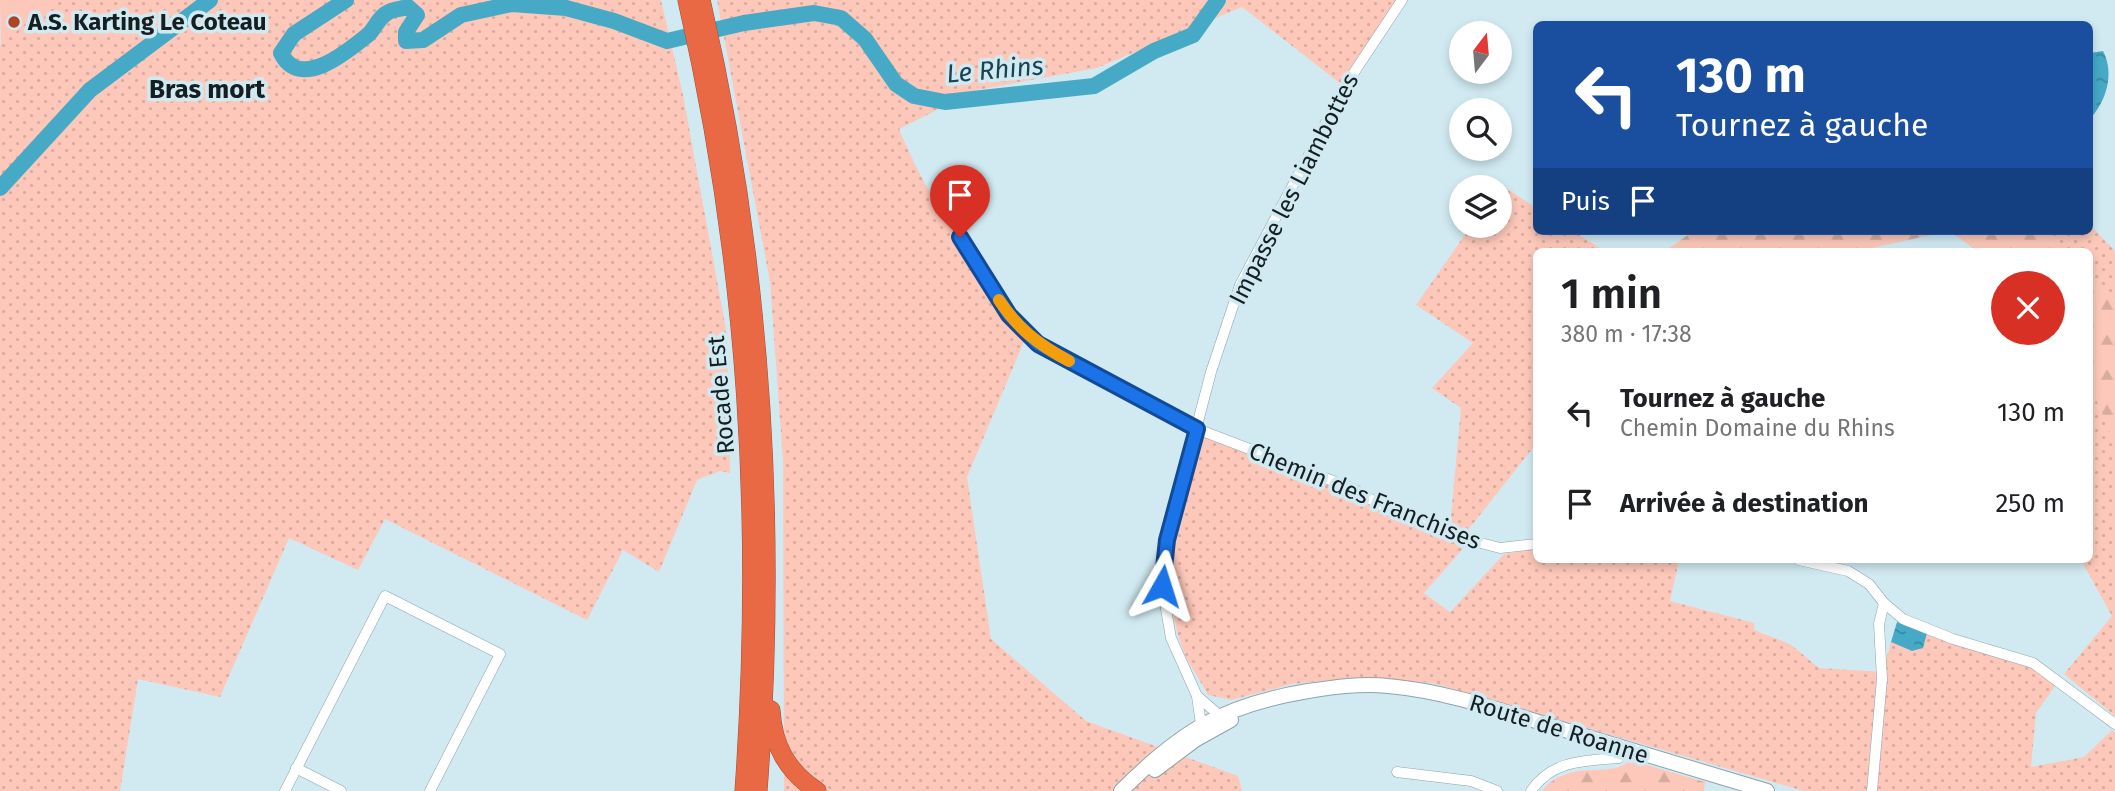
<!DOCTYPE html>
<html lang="fr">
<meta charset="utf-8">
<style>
body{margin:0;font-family:"Fira Sans",sans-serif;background:#f2f2f2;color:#202124;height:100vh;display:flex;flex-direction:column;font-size:26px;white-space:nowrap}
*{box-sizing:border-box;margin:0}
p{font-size:23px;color:#757577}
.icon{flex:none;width:38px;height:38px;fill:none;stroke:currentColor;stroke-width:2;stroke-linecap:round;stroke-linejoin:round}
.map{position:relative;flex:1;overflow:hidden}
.panel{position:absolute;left:1533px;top:248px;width:560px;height:315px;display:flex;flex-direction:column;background:#fff;border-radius:10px;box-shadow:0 4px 10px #0003}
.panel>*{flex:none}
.guide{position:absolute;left:1533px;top:21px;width:560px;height:214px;border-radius:10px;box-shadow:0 4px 10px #0003;background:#1a4fa0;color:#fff;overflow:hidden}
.needle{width:46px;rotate:16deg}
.controls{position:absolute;left:1449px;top:21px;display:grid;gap:14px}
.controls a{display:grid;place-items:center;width:63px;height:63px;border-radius:50%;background:#fff;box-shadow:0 4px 10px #0003;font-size:35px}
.pin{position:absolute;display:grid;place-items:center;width:60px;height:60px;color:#fff;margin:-72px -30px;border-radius:50% 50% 50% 0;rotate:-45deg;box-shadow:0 0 7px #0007}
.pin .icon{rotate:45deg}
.me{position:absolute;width:77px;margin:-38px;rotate:6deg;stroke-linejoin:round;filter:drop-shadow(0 0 5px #0008)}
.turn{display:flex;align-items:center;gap:24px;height:147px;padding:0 28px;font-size:32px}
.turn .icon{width:91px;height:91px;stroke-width:2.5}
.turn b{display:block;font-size:49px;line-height:60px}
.then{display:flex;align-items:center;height:66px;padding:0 28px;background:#0003;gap:14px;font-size:26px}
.round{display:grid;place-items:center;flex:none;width:74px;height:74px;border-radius:37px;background:#f2f2f2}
.headline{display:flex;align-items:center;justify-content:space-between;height:119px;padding:0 28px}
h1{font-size:42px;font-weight:600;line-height:52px}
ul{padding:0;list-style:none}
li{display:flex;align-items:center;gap:21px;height:91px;padding:0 28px}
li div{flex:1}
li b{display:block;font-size:26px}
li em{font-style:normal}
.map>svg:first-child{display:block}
.grass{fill:url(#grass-dots)}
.forest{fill:url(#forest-firs)}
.pitch{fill:#fdc8b9}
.water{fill:url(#water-ripples)}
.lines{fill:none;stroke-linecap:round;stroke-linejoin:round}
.river{stroke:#46aac6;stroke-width:16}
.street-casing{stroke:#8ca4ac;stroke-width:11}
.secondary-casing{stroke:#8ca4ac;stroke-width:16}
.highway-casing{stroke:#9f4f38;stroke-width:19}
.street{stroke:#fff;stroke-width:10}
.secondary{stroke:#fff;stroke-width:14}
.highway{stroke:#ea6945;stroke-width:18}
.route-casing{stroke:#114b97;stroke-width:18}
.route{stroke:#1a73e8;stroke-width:12}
.slow{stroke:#f59e0b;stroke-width:12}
.poi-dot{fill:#ac4425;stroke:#d1eaf2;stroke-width:2.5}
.labels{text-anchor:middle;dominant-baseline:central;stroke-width:7;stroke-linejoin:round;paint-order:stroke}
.poi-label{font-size:24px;font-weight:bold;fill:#151e21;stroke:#d1eaf2;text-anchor:start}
.street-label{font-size:24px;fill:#151e21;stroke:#d1eaf2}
.water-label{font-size:26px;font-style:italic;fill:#184451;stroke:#d1eaf2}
.neighbourhood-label{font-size:26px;font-weight:bold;fill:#151e21;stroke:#d1eaf2}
</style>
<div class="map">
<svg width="2115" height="791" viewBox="0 0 2115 791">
<defs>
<pattern id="grass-dots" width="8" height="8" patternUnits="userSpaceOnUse" patternTransform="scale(1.75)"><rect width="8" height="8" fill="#fdc8b9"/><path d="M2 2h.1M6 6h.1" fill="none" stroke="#d8ab9f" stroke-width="1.8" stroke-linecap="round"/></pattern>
<pattern id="forest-firs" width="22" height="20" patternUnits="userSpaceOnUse" patternTransform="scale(1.75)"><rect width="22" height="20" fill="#fdc8b9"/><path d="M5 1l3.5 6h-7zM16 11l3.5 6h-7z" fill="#d8ab9f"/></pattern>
<pattern id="water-ripples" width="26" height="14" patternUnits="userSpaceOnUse" patternTransform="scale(1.75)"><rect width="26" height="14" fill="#46aac6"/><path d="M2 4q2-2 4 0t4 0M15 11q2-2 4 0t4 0" fill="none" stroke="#398aa0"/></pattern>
</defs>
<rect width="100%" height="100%" fill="#d1eaf2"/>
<g class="grass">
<path d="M52 0H661L683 95 727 335 730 473 720 471 697 480 659 572 623 550 587 620 385 519 358 570 289 538 220 697 138 679 120 791H0V45Z"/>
<path d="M717 0H1397L1341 84 1242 7 1097 68 977 90 899 129C931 206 978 271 1025 339L967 477 991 639 1086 721 1238 776 1242 791H784L783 461 770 282Z"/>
<path d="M1500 184 1536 208V231H1573L1606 252H1536V444L1468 530 1450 527 1461 408 1432 388 1473 343 1416 305 1471 226H1500Z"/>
<path d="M2090 225 2115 251V301L2090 278V252H2061L2038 231H2090Z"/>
<path d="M2090 385 2115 443V716L2064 674 2112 616 2081 560H2090Z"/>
<path d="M1201 434 1354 494 1468 543 1424 593 1450 612 1504 554 1536 549V560H1679L1670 601 1754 623V630L1790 644 1819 668 1883 672 1891 642 1912 651 1923 648 1927 633 2025 664 2058 682 2036 713 2031 767 2084 757 2112 730 2115 732V791H1804L1432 683 1362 677 1292 684 1231 700 1208 695C1201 681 1190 667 1184 652 1154 577 1181 507 1201 434Z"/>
</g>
<g class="forest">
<path d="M1694 231H1949L1854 252H1663Z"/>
<path d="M1950 231H2038L2061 252H1978Z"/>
<path d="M2090 278 2115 301V443L2090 385Z"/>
<path d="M1630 760 1705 782 1704 791H1542C1569 757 1612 780 1630 760Z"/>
</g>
<path class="pitch" d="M0 0H52L1 45Z"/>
<g class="water">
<path d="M2103 51C2115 74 2106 101 2090 119V53Z"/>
<path d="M1897 622 1927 633 1923 648 1912 651 1891 642Z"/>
</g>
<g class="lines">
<g class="river">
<path d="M346 0 294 34 281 53C300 92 348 51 369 34 375 28 379 17 387 13 392 9 402 9 408 7L417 15 406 32V41L423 40 461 15 512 4 566 8 614 21 667 41 744 23 814 13 841 18 865 39 896 84 914 96 945 102 1094 86 1154 51 1193 35 1218 0"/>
<path d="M0 188 90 90 210 0"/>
</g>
<g class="street-casing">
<g id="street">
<path d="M960 237 1009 315 1038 344 1197 429 1354 489 1393 513 1477 542 1500 548 1536 544"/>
<path d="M1799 560 1848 571 1869 584 1884 603 1903 619 1953 639 2033 663 2115 724"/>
<path d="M1197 696 1219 715"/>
<path d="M1206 729 1201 725 1197 696 1171 638 1162 586 1167 540 1211 372 1240 285 1347 83 1402 0"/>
<path d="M296 768 341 791"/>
<path d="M1397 772 1471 781 1497 791"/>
<path d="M285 791 385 596 500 654 430 791"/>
<path d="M1531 791C1552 760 1584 761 1619 758L1625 748"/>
<path d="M1872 791 1882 679 1879 624 1884 603"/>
</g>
</g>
<g class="secondary-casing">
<g id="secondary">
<path d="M1155 770 1195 740 1231 720"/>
<path d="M1121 791C1181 731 1223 705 1308 691 1334 687 1362 683 1388 686 1446 691 1502 711 1558 728 1627 749 1697 770 1767 791"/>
</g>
</g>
<g class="highway-casing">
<g id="highway">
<path d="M687 0C748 265 763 521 744 791"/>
<path d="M701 0C762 260 778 525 758 791"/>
<path d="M771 710C773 746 787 771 817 791"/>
</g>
</g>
<use href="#street" class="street"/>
<use href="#secondary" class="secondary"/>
<use href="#highway" class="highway"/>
</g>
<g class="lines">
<g class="route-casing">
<path id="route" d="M960 237 1009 315 1038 344 1197 429 1167 540 1162 586"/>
</g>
<use href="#route" class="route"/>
<path class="slow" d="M999 300C1018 329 1039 345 1069 361"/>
</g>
<circle class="poi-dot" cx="14" cy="22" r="7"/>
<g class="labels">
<g class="poi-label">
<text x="28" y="22">A.S. Karting Le Coteau</text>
</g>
<g class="street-label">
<text transform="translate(1294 189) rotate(-63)">Impasse les Liambottes</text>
<text transform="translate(721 395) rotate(-95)">Rocade Est</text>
<text transform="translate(1365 496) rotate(22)">Chemin des Franchises</text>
<text transform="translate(1559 729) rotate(17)">Route de Roanne</text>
</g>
<g class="water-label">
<text transform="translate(995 70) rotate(-5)">Le Rhins</text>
</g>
<g class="neighbourhood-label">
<text x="207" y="89">Bras mort</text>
</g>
</g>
</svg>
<div class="controls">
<a><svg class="needle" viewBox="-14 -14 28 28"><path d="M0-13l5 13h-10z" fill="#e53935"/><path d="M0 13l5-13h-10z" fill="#757577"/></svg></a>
<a><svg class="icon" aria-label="search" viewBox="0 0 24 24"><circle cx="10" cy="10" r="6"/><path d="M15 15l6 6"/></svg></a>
<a><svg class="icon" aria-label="layers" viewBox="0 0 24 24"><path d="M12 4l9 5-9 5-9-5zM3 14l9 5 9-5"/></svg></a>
</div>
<div class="pin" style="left:960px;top:237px;background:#d93025"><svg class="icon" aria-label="arrive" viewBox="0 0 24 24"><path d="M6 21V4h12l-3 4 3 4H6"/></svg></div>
<svg class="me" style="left:1162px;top:586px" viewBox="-20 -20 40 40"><path d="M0-17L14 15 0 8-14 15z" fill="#1a73e8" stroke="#fff" stroke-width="4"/></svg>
<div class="guide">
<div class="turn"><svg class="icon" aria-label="left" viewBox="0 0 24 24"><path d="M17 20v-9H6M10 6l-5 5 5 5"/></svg><div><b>130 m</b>Tournez à gauche</div></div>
<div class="then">Puis<svg class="icon" aria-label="arrive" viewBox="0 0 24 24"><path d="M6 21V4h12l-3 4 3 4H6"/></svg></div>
</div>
<section class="panel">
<div class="headline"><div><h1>1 min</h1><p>380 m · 17:38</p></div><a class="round" style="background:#d93025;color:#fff"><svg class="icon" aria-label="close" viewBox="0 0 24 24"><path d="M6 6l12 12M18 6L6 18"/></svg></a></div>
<ul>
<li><svg class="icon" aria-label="left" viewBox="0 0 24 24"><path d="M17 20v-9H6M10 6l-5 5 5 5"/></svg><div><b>Tournez à gauche</b><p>Chemin Domaine du Rhins</p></div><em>130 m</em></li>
<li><svg class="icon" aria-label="arrive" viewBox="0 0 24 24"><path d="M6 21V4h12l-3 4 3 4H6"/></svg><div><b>Arrivée à destination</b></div><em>250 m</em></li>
</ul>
</section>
</div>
